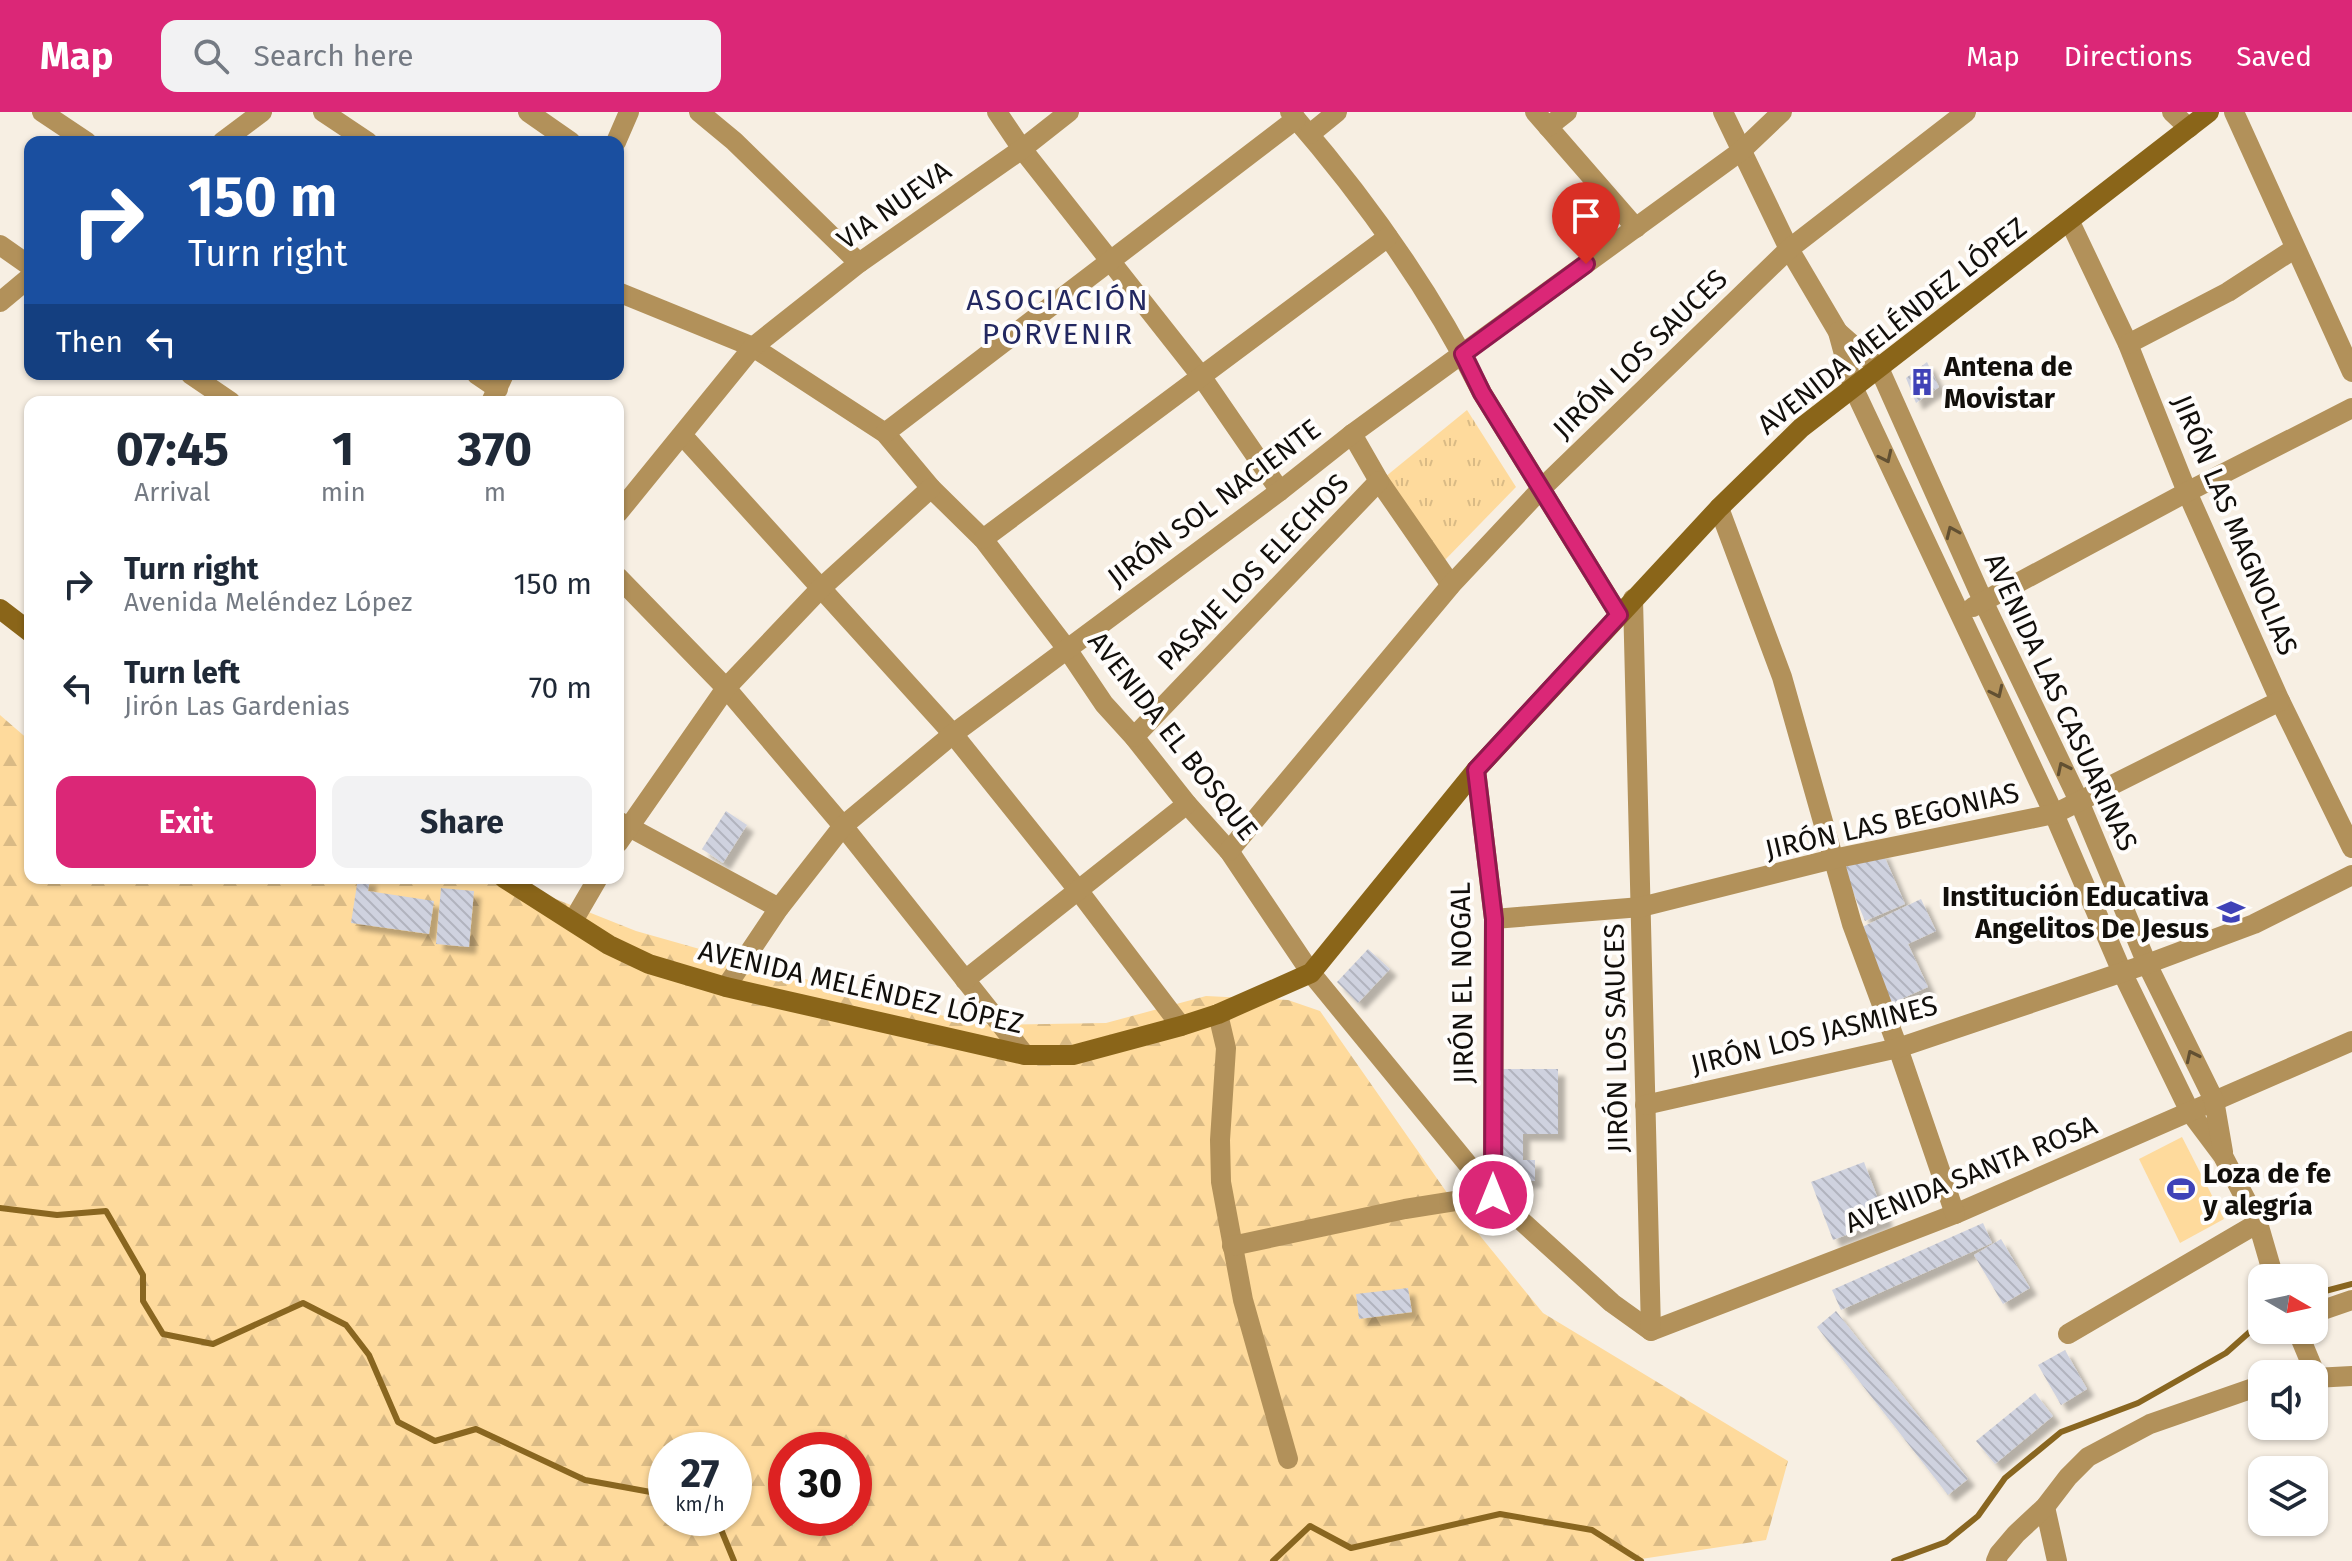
<!DOCTYPE html>
<meta charset="utf-8">
<style>
body{margin:0;font-family:"Fira Sans",sans-serif;background:#f2f2f3;color:#1f2937;height:100vh;display:flex;flex-direction:column;font-size:30px;white-space:nowrap}
*{box-sizing:border-box;margin:0}
p{font-size:26px;color:#747a83}
.icon{flex:none;width:44px;height:44px;fill:none;stroke:currentColor;stroke-width:2;stroke-linecap:round;stroke-linejoin:round}
.map{position:relative;flex:1;overflow:hidden}
.sheet{position:absolute;left:24px;top:284px;width:600px;height:488px;display:flex;flex-direction:column;background:#fff;border-radius:16px;box-shadow:0 2px 6px #0004}
.sheet>*{flex:none}
.guide{position:absolute;left:24px;top:24px;width:600px;height:244px;border-radius:16px;box-shadow:0 2px 6px #0004;background:#1a4fa0;color:#fff;overflow:hidden}
.needle{width:52px;rotate:99deg}
.controls{position:absolute;left:2248px;top:1152px;display:grid;gap:16px}
.controls a{display:grid;place-items:center;width:80px;height:80px;border-radius:16px;background:#fff;box-shadow:0 2px 6px #0004;font-size:40px}
.speed{position:absolute;left:648px;top:1320px;display:flex;gap:16px;font-size:40px;font-weight:700;text-align:center}
.speed>*{display:grid;place-content:center;width:104px;height:104px;border-radius:50%;background:#fff;box-shadow:0 2px 6px #0004;line-height:1}
.speed small{font-size:20px;font-weight:400}
.speed .limit{border:12px solid #d22;background:#fff;color:#111}
.pin{position:absolute;display:grid;place-items:center;width:68px;height:68px;color:#fff;margin:-82px -34px;border-radius:50% 50% 50% 0;rotate:-45deg;box-shadow:0 0 8px #0007}
.pin .icon{rotate:45deg}
.me{position:absolute;width:88px;margin:-44px;rotate:0deg;stroke-linejoin:round;filter:drop-shadow(0 0 6px #0008)}
.turn{display:flex;align-items:center;gap:28px;height:168px;padding:0 32px;font-size:36px}
.turn .icon{width:104px;height:104px;stroke-width:2.5}
.turn b{display:block;font-size:56px;line-height:68px}
.then{display:flex;align-items:center;height:76px;padding:0 32px;background:#0003;gap:16px;font-size:30px}
.eta{display:flex;justify-content:space-evenly;align-items:center;height:136px;text-align:center}
.eta b{font-size:48px;font-weight:700;line-height:56px}
.cta{display:flex;gap:16px;margin-top:auto;padding:16px 32px}
.cta a{flex:1;height:92px;border-radius:16px;background:#db2777;color:#fff;font-size:32px;font-weight:700;line-height:92px;text-align:center}
.cta a+a{background:#f2f2f3;color:#1f2937}
ul{padding:0;list-style:none}
li{display:flex;align-items:center;gap:24px;height:104px;padding:0 32px}
li div{flex:1}
li b{display:block;font-size:30px}
li em{font-style:normal}
header{display:flex;align-items:center;gap:48px;box-sizing:border-box;height:112px;padding:0 40px;background:#db2777;color:#fff}
header strong{font-size:38px}
nav{display:flex;gap:44px;margin-inline-start:auto;font-size:28px}
.search{width:560px;height:72px;background:#f2f2f3;display:flex;align-items:center;gap:20px;box-sizing:border-box;padding:0 28px;border-radius:16px;color:#747a83;font-size:30px}
.map>svg:first-child{display:block}
.forest{fill:url(#forest-firs);fill-rule:evenodd}
.park{fill:url(#park-tufts)}
.pitch{fill:#feda9c}
.lines{fill:none;stroke-linecap:round;stroke-linejoin:round}
.stream{stroke:#896620;stroke-width:6}
.building{fill:url(#building-back-hatch);filter:url(#shadow)}
.street{stroke:#b2915a;stroke-width:20}
.secondary{stroke:#8a6519;stroke-width:20}
.oneway{stroke:#625032}
.route-casing{stroke:#8e194d;stroke-width:20}
.route{stroke:#db2777;stroke-width:14}
.labels{text-anchor:middle;dominant-baseline:central;stroke-width:8;stroke-linejoin:round;paint-order:stroke}
.street-label{font-size:28px;fill:#120f0b;stroke:#fffdfb}
.poi-label{font-size:28px;font-weight:bold;fill:#120f0b;stroke:#fffdfb;text-anchor:start}
.neighbourhood-label{font-size:30px;letter-spacing:2px;fill:#232861;stroke:#fffdfb}
</style>
<header>
<strong>Map</strong>
<div class="search"><svg class="icon" aria-label="search" viewBox="0 0 24 24"><circle cx="10" cy="10" r="6"/><path d="M15 15l6 6"/></svg>Search here</div>
<nav><a>Map</a><a>Directions</a><a>Saved</a></nav>
</header>
<div class="map">
<svg width="2352" height="1449" viewBox="0 0 2352 1449">
<defs>
<pattern id="forest-firs" width="22" height="20" patternUnits="userSpaceOnUse" patternTransform="scale(2)"><rect width="22" height="20" fill="#feda9c"/><path d="M5 1l3.5 6h-7zM16 11l3.5 6h-7z" fill="#d9ba85"/></pattern>
<pattern id="park-tufts" width="24" height="20" patternUnits="userSpaceOnUse" patternTransform="scale(2)"><rect width="24" height="20" fill="#feda9c"/><path d="M3 7l-1-3M5 7V3M7 7l1-3M15 17l-1-3M17 17v-4M19 17l1-3" fill="none" stroke="#d9ba85"/></pattern>
<pattern id="building-back-hatch" width="6" height="6" patternUnits="userSpaceOnUse" patternTransform="scale(2)"><rect width="6" height="6" fill="#cfd2df"/><path d="M-1 5l2 2M0 0l6 6M5-1l2 2" fill="none" stroke="#b1b3be"/></pattern>
<filter id="shadow"><feDropShadow dx="7" dy="7" stdDeviation="2" flood-color="#0004"/></filter>
</defs>
<rect width="100%" height="100%" fill="#f7efe3"/>
<path class="forest" d="M0 603 30 629V766H489L518 772 636 819 911 897 988 913 1106 911 1206 884 1288 888 1320 899 1459 1098 1543 1201 1788 1349 1766 1428 1628 1449H0ZM666 1338H734V1406H666ZM786 1338H854V1406H786Z"/>
<path class="park" d="M1467 298 1516 375 1444 449 1385 365Z"/>
<path class="pitch" d="M2182 1025 2224 1107 2180 1131 2139 1047Z"/>
<g class="lines">
<g class="stream">
<path d="M0 1096 57 1103 106 1099 143 1163V1189L163 1222 213 1232 303 1191 346 1213 369 1243 398 1310 435 1329 476 1317 585 1368 656 1381 666 1387"/>
<path d="M2314 1182 2352 1172"/>
<path d="M702 1406 720 1415 734 1449"/>
<path d="M1273 1449 1310 1414 1351 1436 1500 1402 1592 1418 1641 1449"/>
<path d="M1894 1449 1946 1430 1978 1404 2005 1366 2061 1320 2138 1291 2226 1241 2262 1209"/>
</g>
</g>
<g class="building">
<path d="M1927 250 1939 275 1916 291 1906 266Z"/>
<path d="M726 699 747 713 723 751 702 737Z"/>
<path d="M1882 739 1905 792 1865 809 1843 756Z"/>
<path d="M358 766 370 767 368 779 434 789 429 822 351 811Z"/>
<path d="M441 776 474 779 469 835 436 832Z"/>
<path d="M1921 787 1936 819 1908 832 1928 875 1890 892 1856 818Z"/>
<path d="M1368 837 1390 857 1358 891 1337 870Z"/>
<path d="M1496 957H1558V1022H1523V1048H1535V1069H1496Z"/>
<path d="M1864 1050 1886 1108 1833 1128 1811 1070Z"/>
<path d="M1983 1111 1992 1131 1841 1198 1832 1178Z"/>
<path d="M2001 1127 2030 1176 2003 1192 1974 1143Z"/>
<path d="M1408 1176 1412 1200 1359 1207 1356 1182Z"/>
<path d="M1836 1199 1968 1367 1948 1383 1817 1215Z"/>
<path d="M2065 1238 2087 1277 2061 1293 2038 1253Z"/>
<path d="M2035 1281 2053 1304 1995 1352 1976 1329Z"/>
</g>
<g class="lines">
<g class="street">
<path d="M42 0 87 30"/>
<path d="M323 0 368 30"/>
<path d="M528 0 571 30"/>
<path d="M699 0 734 29 859 151"/>
<path d="M997 0 1022 37 1201 264 1280 379"/>
<path d="M1290 0C1364 85 1432 180 1482 281L1619 503"/>
<path d="M1535 0 1636 116"/>
<path d="M1723 0 1789 137 1838 220 1853 275 2054 702 2122 860 2190 1000 2223 1044 2258 1111 2274 1166"/>
<path d="M2172 0 2189 16"/>
<path d="M2234 0 2352 260"/>
<path d="M1548 15 1567 0"/>
<path d="M1310 22 1337 0"/>
<path d="M222 30 262 0"/>
<path d="M616 30 629 0"/>
<path d="M2070 110 2128 232 2187 380 2280 589 2352 736"/>
<path d="M0 133 30 154"/>
<path d="M618 180 753 235 885 321 931 376 983 427 1067 537 1104 592 1134 625 1187 692 1229 739 1311 861 1493 1083 1612 1191 1651 1219 1955 1102 2352 929"/>
<path d="M0 190 30 165"/>
<path d="M1838 220 1879 256 1984 491 2079 689 2147 852 2214 988 2223 1040"/>
<path d="M2128 232 2228 180 2294 137"/>
<path d="M190 262 231 290"/>
<path d="M476 262 498 277"/>
<path d="M491 290 504 262"/>
<path d="M885 321 1296 7"/>
<path d="M1352 322 1379 369 1451 473"/>
<path d="M683 324 953 622 1078 778 1181 914"/>
<path d="M1719 396 1782 565 1852 812 1898 936 1955 1102"/>
<path d="M618 401 753 235 859 151 1022 37 1069 0"/>
<path d="M983 427 1388 125"/>
<path d="M618 465 726 576 843 714 1025 943"/>
<path d="M1633 487 1651 1219"/>
<path d="M1973 495 2187 380 2352 296"/>
<path d="M1134 625 1379 369"/>
<path d="M618 709 779 796"/>
<path d="M618 731 726 576 820 477 931 376"/>
<path d="M1229 739 1451 473 1542 376 1789 137 1966 0"/>
<path d="M1494 807 1641 795 1833 747 2054 702 2280 589"/>
<path d="M573 809 598 766"/>
<path d="M965 868 1187 692"/>
<path d="M726 875 779 796 843 714 953 622 1280 379 1352 322 1741 39 1782 0"/>
<path d="M1218 902 1226 936 1220 1028 1221 1070 1243 1188 1288 1347"/>
<path d="M1645 993 1898 936 2147 852 2254 812 2352 763"/>
<path d="M1232 1134 1405 1097 1493 1083 1494 807 1476 658"/>
<path d="M2314 1201 2352 1188"/>
<path d="M2297 1218 2317 1266"/>
<path d="M2068 1222 2258 1111"/>
<path d="M2314 1266 2352 1264"/>
<path d="M2045 1395 2057 1449"/>
<path d="M1996 1449 1999 1442 2016 1422 2045 1395 2068 1365 2088 1345 2150 1312 2262 1273"/>
</g>
<g class="secondary">
<path d="M0 497 30 520"/>
<path d="M504 766 609 833 649 852 726 875 1025 943H1073L1181 914 1218 902 1311 861 1476 658 1719 396 1801 316 2209 0"/>
</g>
</g>
<defs><path id="oneway-chevron" d="M-2-3.5L2.5 0L-2 3.5" fill="none" stroke-width="1.6" stroke-linecap="round" stroke-linejoin="round" transform="scale(2)"/></defs>
<g class="oneway">
<use href="#oneway-chevron" transform="translate(1886 345) rotate(65)"/>
<use href="#oneway-chevron" transform="translate(1952 420) rotate(-114)"/>
<use href="#oneway-chevron" transform="translate(1997 580) rotate(65)"/>
<use href="#oneway-chevron" transform="translate(2063 656) rotate(-116)"/>
<use href="#oneway-chevron" transform="translate(2192 944) rotate(-116)"/>
</g>
<g class="lines">
<g class="route-casing">
<path id="route" d="M1493 1083 1494 807 1476 658 1619 503 1482 281 1463 242 1586 152"/>
</g>
<use href="#route" class="route"/>
</g>
<defs>
<g id="building-bare" transform="scale(2.16)"><path d="M-4-6H4V6H1V3H-1V6H-4ZM-2.5-4.3h1.7v1.8h-1.7ZM.8-4.3h1.7v1.8H.8ZM-2.5-1h1.7V.8h-1.7ZM.8-1h1.7V.8H.8Z" fill="#3f42b7" stroke="#fffdfb" stroke-width="2.5" paint-order="stroke"/></g>
<g id="school-bare" transform="scale(2.16)"><path d="M0-5L7-2L0 1L-7-2ZM-4 1L0 2.5L4 1V4Q0 6-4 4Z" fill="#3f42b7" stroke="#fffdfb" stroke-width="2.5" paint-order="stroke"/></g>
<g id="stadium-bare" transform="scale(2.16)"><path d="M0-5a6.5 5 0 1 0 0 10a6.5 5 0 1 0 0-10ZM-3.5-1.8h7v3.6h-7Z" fill="#3f42b7" stroke="#fffdfb" stroke-width="2.5" paint-order="stroke"/></g>
</defs>
<g fill-rule="evenodd">
<use href="#building-bare" x="1922" y="270"/>
<use href="#school-bare" x="2231" y="800"/>
<use href="#stadium-bare" x="2181" y="1077"/>
</g>
<g class="labels">
<g class="street-label">
<text transform="translate(894 93) rotate(-35)">VIA NUEVA</text>
<text transform="translate(1892 214) rotate(-38)">AVENIDA MELÉNDEZ LÓPEZ</text>
<text transform="translate(1640 242) rotate(-44)">JIRÓN LOS SAUCES</text>
<text transform="translate(1214 391) rotate(-37)">JIRÓN SOL NACIENTE</text>
<text transform="translate(2235 413) rotate(67)">JIRÓN LAS MAGNOLIAS</text>
<text transform="translate(1253 460) rotate(-46)">PASAJE LOS ELECHOS</text>
<text transform="translate(2061 590) rotate(65)">AVENIDA LAS CASUARINAS</text>
<text transform="translate(1173 624) rotate(52)">AVENIDA EL BOSQUE</text>
<text transform="translate(1892 709) rotate(-13)">JIRÓN LAS BEGONIAS</text>
<text transform="translate(1462 871) rotate(-91)">JIRÓN EL NOGAL</text>
<text transform="translate(861 875) rotate(13)">AVENIDA MELÉNDEZ LÓPEZ</text>
<text transform="translate(1814 923) rotate(-14)">JIRÓN LOS JASMINES</text>
<text transform="translate(1616 926) rotate(-91)">JIRÓN LOS SAUCES</text>
<text transform="translate(1971 1062) rotate(-22)">AVENIDA SANTA ROSA</text>
</g>
<g class="poi-label">
<text x="1944" y="254">Antena de<tspan x="1944" dy="32">Movistar</tspan></text>
<text x="2209" y="784" text-anchor="end">Institución Educativa<tspan x="2209" dy="32">Angelitos De Jesus</tspan></text>
<text x="2203" y="1061">Loza de fe<tspan x="2203" dy="32">y alegría</tspan></text>
</g>
<g class="neighbourhood-label">
<text x="1058" y="188">ASOCIACIÓN<tspan x="1058" dy="34">PORVENIR</tspan></text>
</g>
</g>
</svg>
<div class="controls">
<a><svg class="needle" viewBox="-14 -14 28 28"><path d="M0-13l5 13h-10z" fill="#e53935"/><path d="M0 13l5-13h-10z" fill="#747a83"/></svg></a>
<a><svg class="icon" aria-label="sound" viewBox="0 0 24 24"><path d="M4 9h4l5-4v14l-5-4H4zM17 9q2 3 0 6"/></svg></a>
<a><svg class="icon" aria-label="layers" viewBox="0 0 24 24"><path d="M12 4l9 5-9 5-9-5zM3 14l9 5 9-5"/></svg></a>
</div>
<div class="speed"><div>27<small>km/h</small></div><div class="limit">30</div></div>
<div class="pin" style="left:1586px;top:152px;background:#d93025"><svg class="icon" aria-label="arrive" viewBox="0 0 24 24"><path d="M6 21V4h12l-3 4 3 4H6"/></svg></div>
<svg class="me" style="left:1493px;top:1083px" viewBox="-20 -20 40 40"><circle r="17" fill="#db2777" stroke="#fff" stroke-width="3"/><path d="M0-11L8 9 0 5-8 9z" fill="#fff"/></svg>
<div class="guide">
<div class="turn"><svg class="icon" aria-label="right" viewBox="0 0 24 24"><path d="M7 20v-9h11M14 6l5 5-5 5"/></svg><div><b>150 m</b>Turn right</div></div>
<div class="then">Then<svg class="icon" aria-label="left" viewBox="0 0 24 24"><path d="M17 20v-9H6M10 6l-5 5 5 5"/></svg></div>
</div>
<section class="sheet">
<div class="eta">
<div><b>07:45</b><p>Arrival</p></div>
<div><b>1</b><p>min</p></div>
<div><b>370</b><p>m</p></div>
</div>
<ul>
<li><svg class="icon" aria-label="right" viewBox="0 0 24 24"><path d="M7 20v-9h11M14 6l5 5-5 5"/></svg><div><b>Turn right</b><p>Avenida Meléndez López</p></div><em>150 m</em></li>
<li><svg class="icon" aria-label="left" viewBox="0 0 24 24"><path d="M17 20v-9H6M10 6l-5 5 5 5"/></svg><div><b>Turn left</b><p>Jirón Las Gardenias</p></div><em>70 m</em></li>
</ul>
<div class="cta"><a>Exit</a><a>Share</a></div>
</section>
</div>
